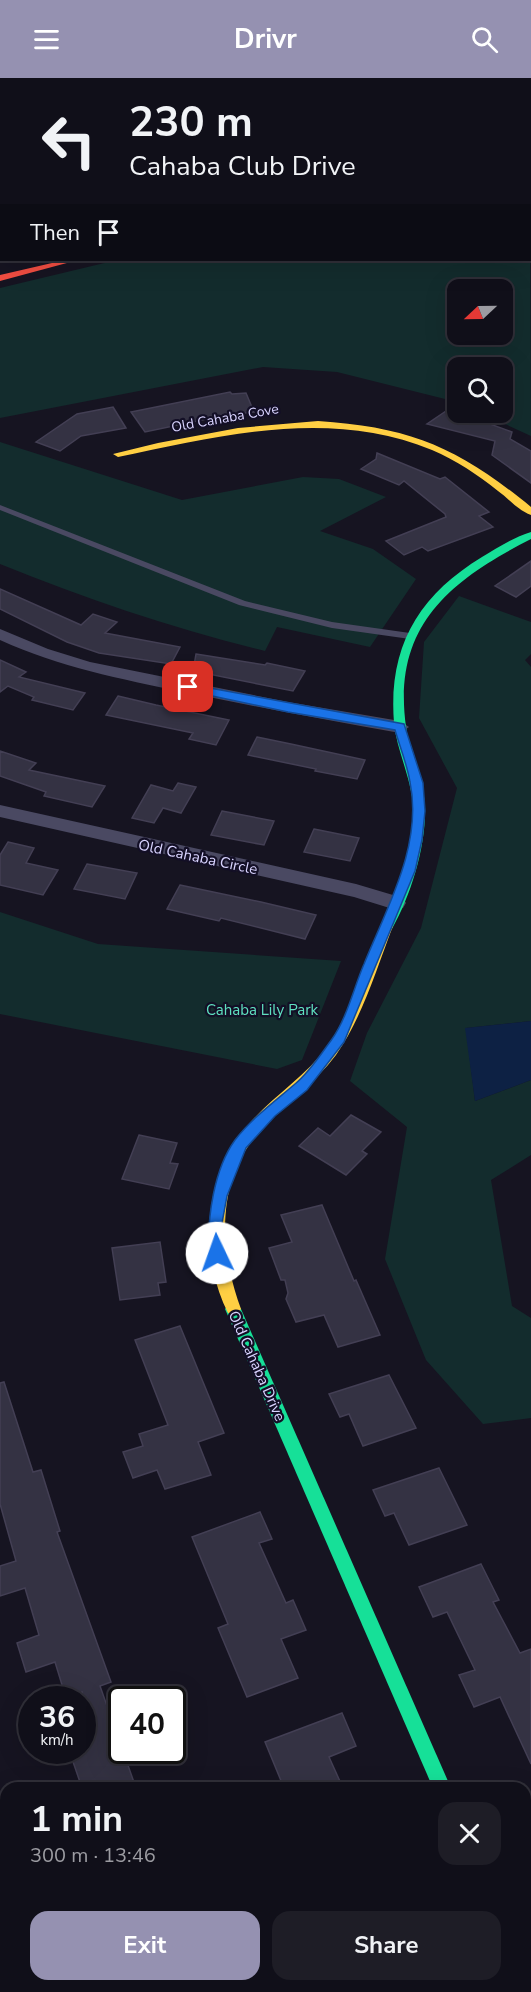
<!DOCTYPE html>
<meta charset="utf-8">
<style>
body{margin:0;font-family:"Nunito Sans",sans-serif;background:#1e1d26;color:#f1f3f6;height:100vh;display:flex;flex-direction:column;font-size:22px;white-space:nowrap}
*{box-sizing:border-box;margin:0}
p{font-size:20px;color:#9c9ca2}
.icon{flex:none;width:33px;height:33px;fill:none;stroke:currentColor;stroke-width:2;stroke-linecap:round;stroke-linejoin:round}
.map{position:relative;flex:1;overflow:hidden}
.sheet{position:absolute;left:0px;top:1704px;width:531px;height:210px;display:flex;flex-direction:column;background:#100f19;border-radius:18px 18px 0 0;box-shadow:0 6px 24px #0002,0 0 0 2px #302f38}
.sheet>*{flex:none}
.guide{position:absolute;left:0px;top:0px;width:531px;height:183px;box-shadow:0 6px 24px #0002,0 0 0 2px #302f38;background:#100f19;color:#f1f3f6;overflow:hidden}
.needle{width:39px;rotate:248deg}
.buttons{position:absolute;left:447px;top:201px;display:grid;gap:12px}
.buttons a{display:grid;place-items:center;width:66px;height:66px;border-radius:12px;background:#100f19;box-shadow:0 6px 24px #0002,0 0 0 2px #302f38;font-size:30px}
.speed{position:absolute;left:18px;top:1608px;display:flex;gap:12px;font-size:30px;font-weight:700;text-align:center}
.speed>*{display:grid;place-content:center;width:78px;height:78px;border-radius:50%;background:#100f19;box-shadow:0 6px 24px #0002,0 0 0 2px #302f38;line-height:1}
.speed small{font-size:15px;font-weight:400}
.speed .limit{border:3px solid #111;border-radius:9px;background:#fff;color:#111}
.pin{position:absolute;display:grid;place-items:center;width:51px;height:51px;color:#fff;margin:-26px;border-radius:12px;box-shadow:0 3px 9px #0006}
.me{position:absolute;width:66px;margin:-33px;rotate:357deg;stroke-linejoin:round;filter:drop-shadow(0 0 4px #0008)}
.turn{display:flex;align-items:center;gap:21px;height:126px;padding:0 30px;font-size:27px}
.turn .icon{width:78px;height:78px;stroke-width:2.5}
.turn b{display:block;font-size:42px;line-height:51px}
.then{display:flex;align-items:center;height:57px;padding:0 30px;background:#0003;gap:12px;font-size:22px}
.round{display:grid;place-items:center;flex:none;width:63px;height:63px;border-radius:18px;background:#1e1d26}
.head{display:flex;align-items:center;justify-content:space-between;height:102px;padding:0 30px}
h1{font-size:36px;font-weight:700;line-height:45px}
.primary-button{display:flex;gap:12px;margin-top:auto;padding:12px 30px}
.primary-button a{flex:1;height:69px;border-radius:18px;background:#9591b1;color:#fff;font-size:24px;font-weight:700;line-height:69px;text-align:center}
.primary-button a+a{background:#1e1d26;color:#f1f3f6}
header{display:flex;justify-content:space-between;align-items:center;height:78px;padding:0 30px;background:#9591b1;color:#fff;font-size:27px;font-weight:700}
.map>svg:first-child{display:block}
.green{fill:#132c2d;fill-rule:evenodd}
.water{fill:#0d2144}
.building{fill:#343243;stroke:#433f54;stroke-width:1.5}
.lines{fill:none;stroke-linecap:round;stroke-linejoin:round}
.lane{fill:#4a4962;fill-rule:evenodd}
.street{fill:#4a4962;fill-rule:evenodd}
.fast{fill:#16e098;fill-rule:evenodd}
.slow{fill:#ffcf43;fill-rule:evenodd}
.jam{fill:#f24e42;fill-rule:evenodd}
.route{fill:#1a73e8;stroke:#114b97;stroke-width:1.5}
.labels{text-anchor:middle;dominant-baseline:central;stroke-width:4.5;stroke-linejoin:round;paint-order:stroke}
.far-street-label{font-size:14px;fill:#d9d4ff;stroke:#130f26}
.street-label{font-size:15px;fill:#d9d4ff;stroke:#130f26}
.park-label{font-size:15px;fill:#5fe0c0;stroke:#130f26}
</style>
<header><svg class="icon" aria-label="menu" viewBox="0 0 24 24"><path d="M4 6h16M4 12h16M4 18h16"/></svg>Drivr<svg class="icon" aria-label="search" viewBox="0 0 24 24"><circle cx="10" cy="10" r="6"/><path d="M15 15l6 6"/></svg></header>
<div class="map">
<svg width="531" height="1914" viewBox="0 0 531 1914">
<rect width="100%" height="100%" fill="#161421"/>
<g class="green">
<path d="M530 112 531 358 481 335 502 334V290H458L457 324 337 294 263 289 0 340V210L117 182H530ZM458 212H502V256H458Z"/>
<path d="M0 364 182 422 303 399 339 401 386 419 320 453 373 471 416 501 370 569 277 549 265 573C174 551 87 521 0 486Z"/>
<path d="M459 518 531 544V576L525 582 531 589V943L466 950 475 1023 531 1002V1077L491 1102 512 1228 531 1240V1340L483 1346 426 1282 385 1181 407 1049 350 1003 367 955 421 850 457 710 419 640 424 564Z"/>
<path d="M0 834 98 866 341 883 302 982 277 991 0 936Z"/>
</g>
<path class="water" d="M531 943V1002L475 1023 465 950Z"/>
<g class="building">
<path d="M230 314 232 316 246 315 254 334 206 339 207 341 145 354 131 334Z"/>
<path d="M113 329 126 350 81 358 60 373 36 364 77 336Z"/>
<path d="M449 331 512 354 510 361 531 373V405L492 377 495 363 427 346Z"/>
<path d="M377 375 440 401 445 399 489 434 479 438 493 449 428 473 422 469 404 477 386 463 446 439 445 436 404 403 399 407 361 391 376 381Z"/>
<path d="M531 483V508L516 519 495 508Z"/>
<path d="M0 511 81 547 93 536 117 544 105 555 180 569 171 586 99 575 67 564 0 531Z"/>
<path d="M196 576 265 587 267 585 305 593 293 613 193 593Z"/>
<path d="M0 582 26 594 19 599 85 615 73 632 32 622 34 619 8 608 0 614Z"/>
<path d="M118 618 156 627 229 642 216 667 189 661 193 655 106 637Z"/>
<path d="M257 659 291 666 365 682 357 701 315 693 316 691 248 677Z"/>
<path d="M0 673 36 685 29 692 105 708 92 729 44 718 46 714 0 698Z"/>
<path d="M178 705 196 709 181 735 163 730 154 745 132 740 151 707 173 713Z"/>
<path d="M222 733 274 743 264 767 211 757Z"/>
<path d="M314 751 359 760 350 783 304 774Z"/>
<path d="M8 764 34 770 26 785 58 792 43 817 0 807V777Z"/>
<path d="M87 786 137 795 125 821 74 811Z"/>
<path d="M180 807 261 824 316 837 305 861 221 840 219 843 167 831Z"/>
<path d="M351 1037 381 1054 362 1073 367 1076 346 1097 299 1068 318 1050 330 1058Z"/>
<path d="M139 1057 177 1065 170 1085 178 1086 169 1111 122 1101Z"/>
<path d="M322 1127 354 1203 356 1202 380 1257 338 1269 324 1237 296 1244 286 1221 288 1215 285 1202H281L269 1170 292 1164 281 1137Z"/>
<path d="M160 1164 166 1204 158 1205 160 1217 120 1222 112 1170Z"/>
<path d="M180 1248 224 1355 198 1364 211 1397 165 1411 157 1392 133 1400 123 1374 143 1368 139 1356 168 1347 135 1262Z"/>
<path d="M389 1297 416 1350 363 1368 349 1336 340 1339 329 1316Z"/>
<path d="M4 1304 33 1394 41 1392 60 1453 57 1454 111 1604 100 1608 136 1710H82L69 1672H82V1614L66 1620 55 1584 26 1594 17 1565 39 1557 25 1510 0 1518V1488L16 1483 0 1426V1305Z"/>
<path d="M439 1390 467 1447 409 1467 394 1435 385 1438 373 1412Z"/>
<path d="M260 1434 272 1461 259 1465 286 1525 293 1522 306 1552 281 1561 298 1600 247 1619 218 1550 228 1546 192 1459Z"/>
<path d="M481 1486 499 1522 493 1524 520 1575 531 1571V1686L500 1619 474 1629 459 1597 475 1592 447 1534 433 1539 419 1509Z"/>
<path d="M342 1635 356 1668 329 1679 343 1710H284L265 1664Z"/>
</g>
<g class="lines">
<path class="lane" d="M0 427 245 523 332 544 410 555 414 558 410 561 332 550 239 527 0 432Z"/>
<g class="street">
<path d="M0 551 48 571 90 584 288 624 400 643 409 649 400 655C328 642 256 629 184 614 120 601 60 589 0 562Z"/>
<path d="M0 727 356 806 403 820 406 825 403 830 396 832 354 819 0 739Z"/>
<path d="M0 1724 6 1726V1774L0 1772Z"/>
<path d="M525 1882 531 1884V1914H517L514 1908H525Z"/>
<path d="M33 1908H63L64 1914H34Z"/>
</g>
<g class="fast">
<path d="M531 454V461C449 503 392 548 406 649 410 676 424 701 425 729 426 769 411 817 392 851H382L381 848C396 811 414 771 413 730 412 701 397 674 394 645 388 569 418 518 482 479 497 470 514 459 531 454Z"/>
<path d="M233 1225 238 1227 241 1231 451 1710H433L225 1231 228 1227Z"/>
</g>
<g class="slow">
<path d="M318 343C411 349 459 370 531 429V437C519 433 508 420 498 413 478 397 456 382 432 372 331 330 221 357 118 379L113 376 158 365 238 350Z"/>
<path d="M387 844 393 848C376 892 363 938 336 977 315 1005 286 1026 262 1051 215 1100 219 1172 241 1231L238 1235 233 1237 228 1235C198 1176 205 1097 249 1046 273 1018 305 999 327 969 352 933 364 889 381 848Z"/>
</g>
<g class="jam">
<rect x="530" y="101" width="1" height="4"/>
<path d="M65 182H78L0 203V197Z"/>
</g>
</g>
<path class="route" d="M188 606 404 646 423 705 425 733 422 762 415 793 344 964 307 1012 275 1038 246 1070 227 1118 222 1145 224 1175 217 1181 209 1175C207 1140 214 1091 235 1062 252 1040 274 1024 295 1006 309 995 321 976 332 961 347 940 354 909 364 886 387 829 423 767 410 704 407 686 400 669 395 652L288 634 184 612 182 609Z"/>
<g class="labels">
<g class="far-street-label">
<text transform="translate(225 340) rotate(-10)">Old Cahaba Cove</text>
</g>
<g class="street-label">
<text transform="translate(198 779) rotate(12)">Old Cahaba Circle</text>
<text transform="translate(257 1288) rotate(66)">Old Cahaba Drive</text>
</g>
<g class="park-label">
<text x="262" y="932">Cahaba Lily Park</text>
</g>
</g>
</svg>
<div class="buttons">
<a><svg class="needle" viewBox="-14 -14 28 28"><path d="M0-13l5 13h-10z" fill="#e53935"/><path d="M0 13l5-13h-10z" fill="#9c9ca2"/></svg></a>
<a><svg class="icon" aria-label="search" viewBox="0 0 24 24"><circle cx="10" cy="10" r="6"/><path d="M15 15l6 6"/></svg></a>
</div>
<div class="speed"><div>36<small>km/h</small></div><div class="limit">40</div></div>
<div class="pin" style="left:188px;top:609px;background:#d93025"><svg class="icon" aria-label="arrive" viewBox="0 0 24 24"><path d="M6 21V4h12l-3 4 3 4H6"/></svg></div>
<svg class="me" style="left:217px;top:1175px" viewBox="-20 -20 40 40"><circle r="19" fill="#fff"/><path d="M0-13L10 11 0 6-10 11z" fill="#1a73e8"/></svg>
<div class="guide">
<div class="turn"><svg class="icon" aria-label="left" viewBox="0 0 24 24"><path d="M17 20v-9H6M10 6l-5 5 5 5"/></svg><div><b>230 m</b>Cahaba Club Drive</div></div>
<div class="then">Then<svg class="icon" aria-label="arrive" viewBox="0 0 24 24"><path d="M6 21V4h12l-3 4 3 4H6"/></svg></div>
</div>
<section class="sheet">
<div class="head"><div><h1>1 min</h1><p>300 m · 13:46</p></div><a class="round"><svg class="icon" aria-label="close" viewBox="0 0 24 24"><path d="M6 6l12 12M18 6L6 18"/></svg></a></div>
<div class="primary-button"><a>Exit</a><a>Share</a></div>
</section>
</div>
